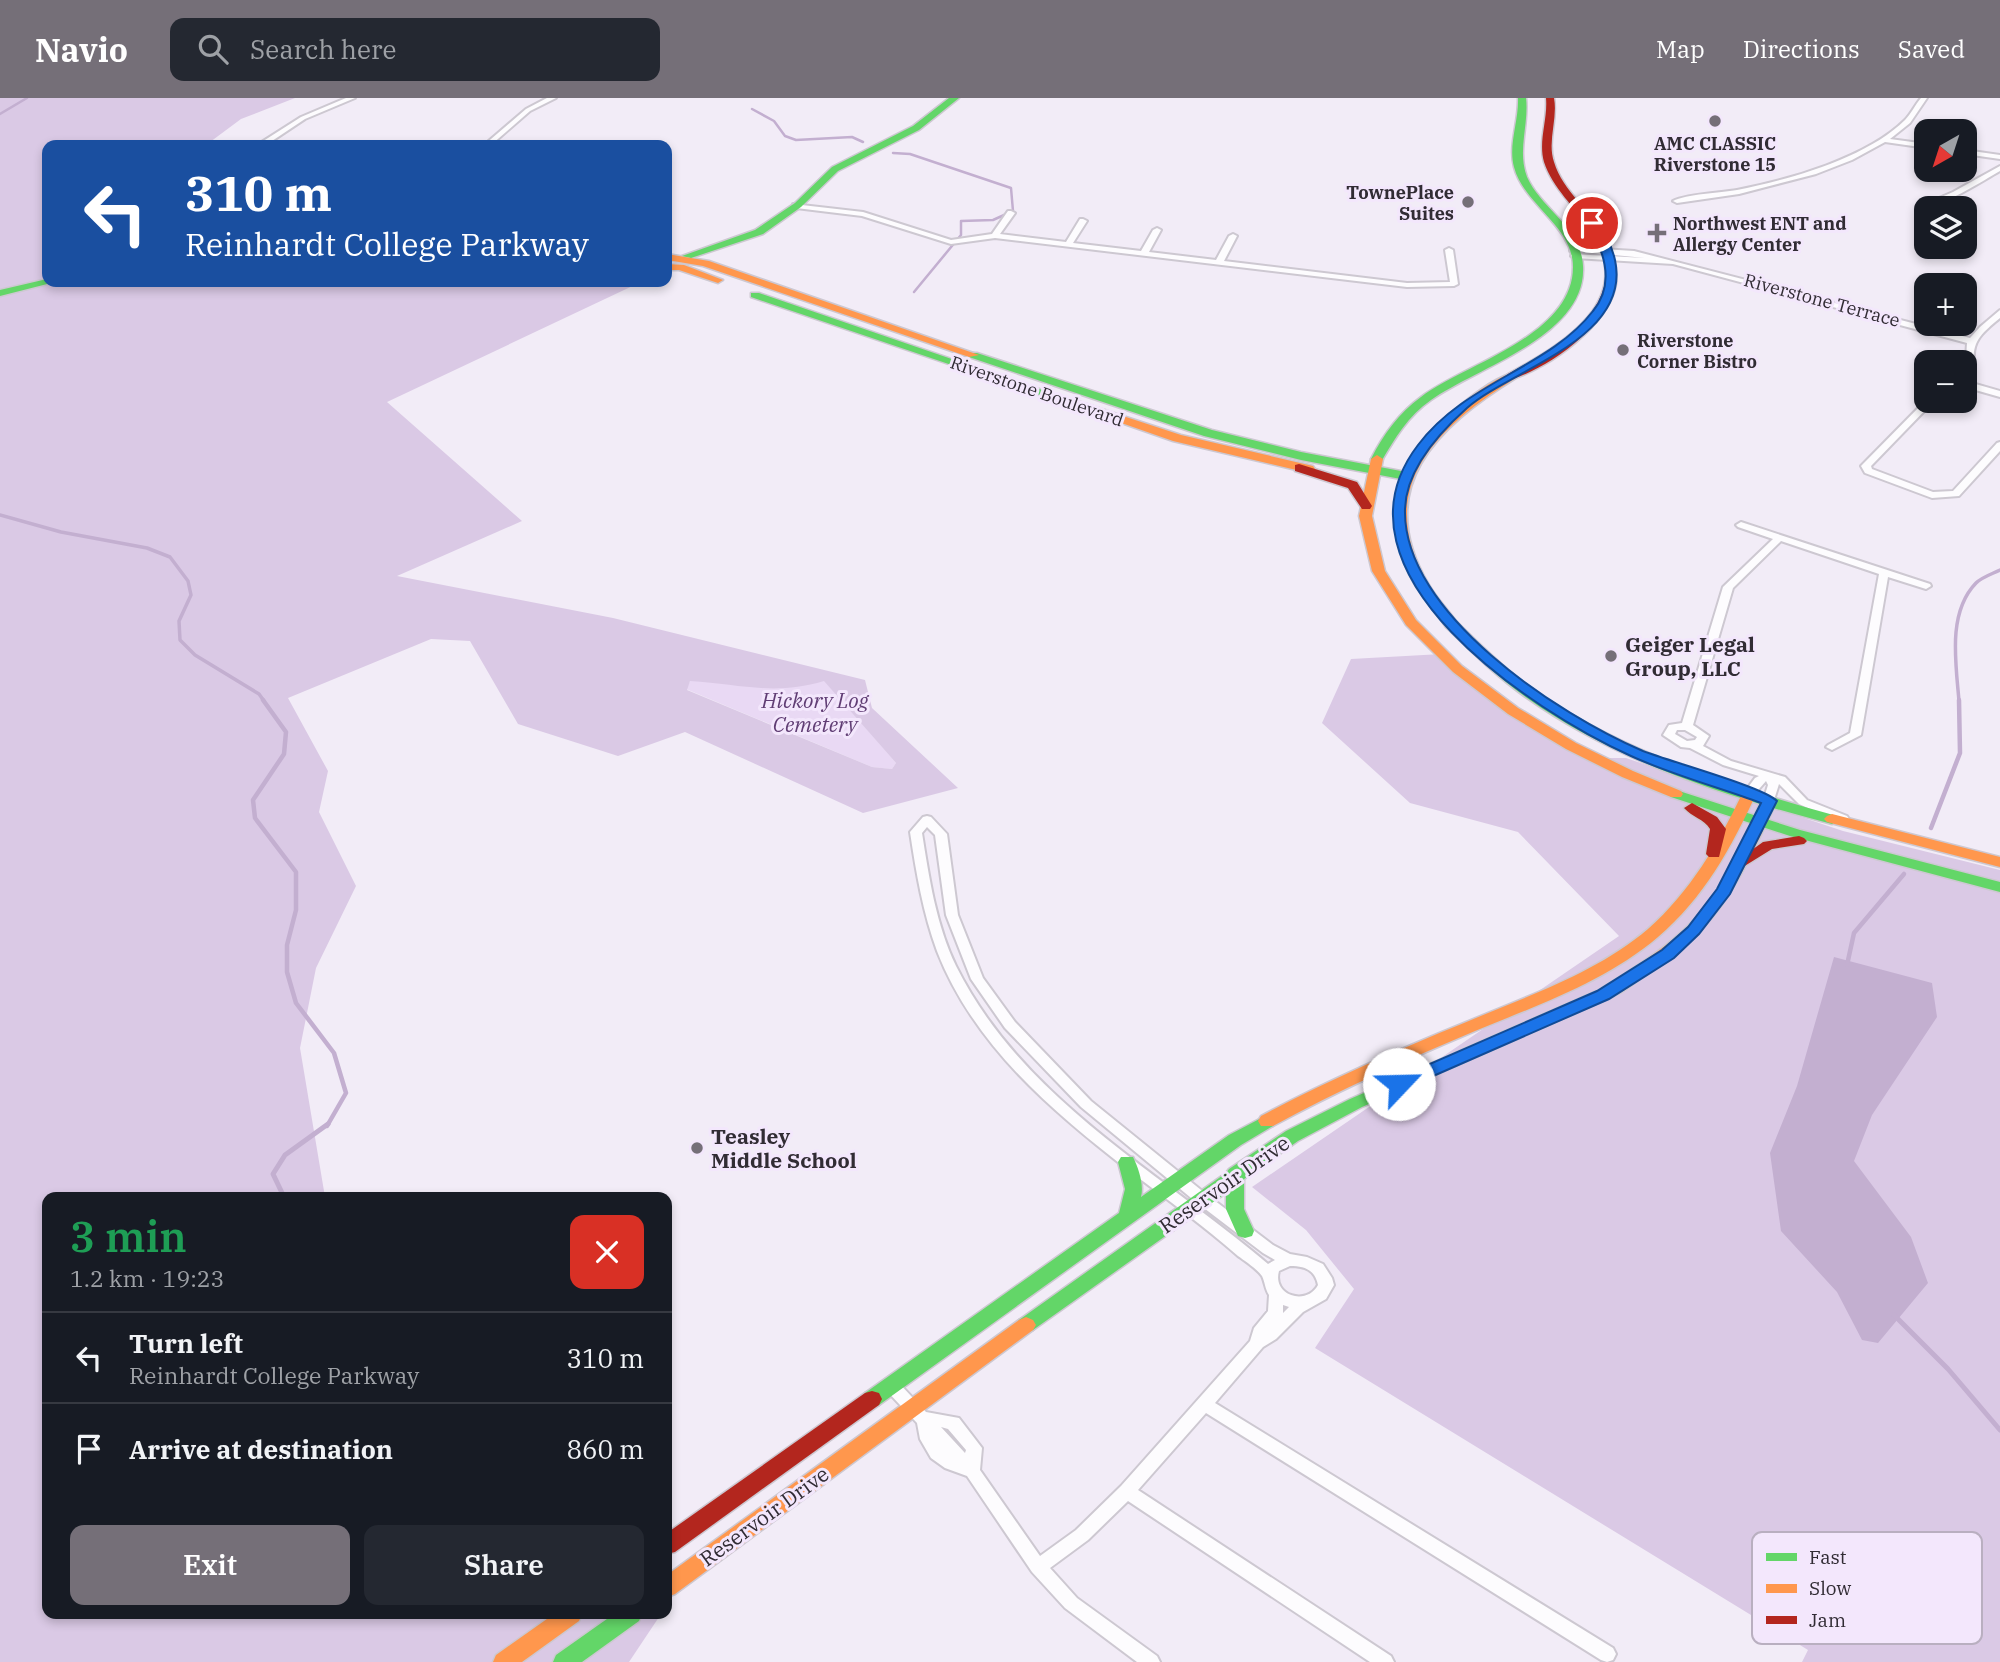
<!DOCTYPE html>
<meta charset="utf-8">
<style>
body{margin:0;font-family:"IBM Plex Serif",serif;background:#242831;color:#f1f3f6;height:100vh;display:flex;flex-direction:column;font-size:26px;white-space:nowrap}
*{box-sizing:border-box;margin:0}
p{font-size:23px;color:#9ea1a6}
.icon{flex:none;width:38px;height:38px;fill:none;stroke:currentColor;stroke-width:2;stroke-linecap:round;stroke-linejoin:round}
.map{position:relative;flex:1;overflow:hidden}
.side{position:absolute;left:42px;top:1094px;width:630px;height:427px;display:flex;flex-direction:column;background:#171b24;border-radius:14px;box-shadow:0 4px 10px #0003}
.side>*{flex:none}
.hud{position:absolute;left:42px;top:42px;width:630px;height:147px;border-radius:14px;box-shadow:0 4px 10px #0003;background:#1a4fa0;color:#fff;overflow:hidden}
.needle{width:46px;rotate:219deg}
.buttons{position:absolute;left:1914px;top:21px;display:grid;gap:14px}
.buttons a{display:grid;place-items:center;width:63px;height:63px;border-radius:14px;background:#171b24;box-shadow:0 4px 10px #0003;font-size:35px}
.pin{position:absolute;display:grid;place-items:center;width:60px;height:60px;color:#fff;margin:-30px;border:4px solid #fff;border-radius:50%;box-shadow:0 2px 7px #0007}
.me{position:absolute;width:77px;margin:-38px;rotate:66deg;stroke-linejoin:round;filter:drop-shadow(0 0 5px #0008)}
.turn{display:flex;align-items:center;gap:24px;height:147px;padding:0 28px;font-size:32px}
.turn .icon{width:91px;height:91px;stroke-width:2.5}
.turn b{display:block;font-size:49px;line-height:60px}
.round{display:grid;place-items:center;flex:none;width:74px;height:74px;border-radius:14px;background:#242831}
.head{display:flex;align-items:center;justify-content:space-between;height:119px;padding:0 28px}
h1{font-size:42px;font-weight:600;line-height:52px;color:#1e9e55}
.cta{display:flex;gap:14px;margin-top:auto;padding:14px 28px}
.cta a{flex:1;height:80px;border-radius:14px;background:#756f78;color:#fff;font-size:28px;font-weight:600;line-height:80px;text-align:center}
.cta a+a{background:#242831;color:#f1f3f6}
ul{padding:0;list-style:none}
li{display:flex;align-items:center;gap:21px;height:91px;padding:0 28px;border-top:2px solid #363941}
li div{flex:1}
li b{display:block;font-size:26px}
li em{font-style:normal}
header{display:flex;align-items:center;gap:42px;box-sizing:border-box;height:98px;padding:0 35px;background:#756f78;color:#fff}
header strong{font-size:33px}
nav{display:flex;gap:38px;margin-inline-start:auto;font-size:24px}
.search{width:490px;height:63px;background:#242831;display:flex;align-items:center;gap:18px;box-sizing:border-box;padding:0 24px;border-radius:14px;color:#9ea1a6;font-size:26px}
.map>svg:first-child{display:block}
.green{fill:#e9d9f4}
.forest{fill:#dac9e5;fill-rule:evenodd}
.water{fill:#c3afd0}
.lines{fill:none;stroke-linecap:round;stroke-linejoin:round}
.stream-far3{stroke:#c3afd0;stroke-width:2.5}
.stream-far2{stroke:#c3afd0;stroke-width:3.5}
.stream-far1{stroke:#c3afd0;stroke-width:4.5}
.stream{stroke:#c3afd0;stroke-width:5}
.street-casing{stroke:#cdc8d1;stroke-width:4}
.fast-casing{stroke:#cdc8d1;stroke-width:3}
.slow-casing{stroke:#cdc8d1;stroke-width:3}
.jam-casing{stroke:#cdc8d1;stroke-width:3}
.street{fill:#fdfcfe;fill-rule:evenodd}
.fast{fill:#63d668;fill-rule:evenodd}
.slow{fill:#ff974d;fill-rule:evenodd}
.jam{fill:#b3261e;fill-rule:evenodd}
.route{fill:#1a73e8;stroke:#114b97;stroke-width:2}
.poi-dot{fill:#756f78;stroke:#f3e7fc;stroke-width:2.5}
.labels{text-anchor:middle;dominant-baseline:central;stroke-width:6;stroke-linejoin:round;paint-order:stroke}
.far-poi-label{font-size:18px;font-weight:bold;fill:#312c34;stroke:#f3e7fc;text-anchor:start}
.far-street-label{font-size:18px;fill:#312c34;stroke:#f3e7fc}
.poi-label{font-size:21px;font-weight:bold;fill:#312c34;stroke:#f3e7fc;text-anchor:start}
.park-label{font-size:21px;font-style:italic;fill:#603d74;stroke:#f3e7fc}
.street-label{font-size:21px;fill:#312c34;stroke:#f3e7fc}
.key{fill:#f3e7fc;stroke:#b9afc0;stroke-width:2}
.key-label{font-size:19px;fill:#312c34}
</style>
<header>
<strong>Navio</strong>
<div class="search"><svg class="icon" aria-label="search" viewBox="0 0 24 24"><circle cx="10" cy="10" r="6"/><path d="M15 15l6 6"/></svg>Search here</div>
<nav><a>Map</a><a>Directions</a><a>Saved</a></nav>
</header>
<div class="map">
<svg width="2000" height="1564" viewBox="0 0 2000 1564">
<rect width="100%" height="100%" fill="#f2ecf7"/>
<path class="green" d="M824 582 896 665 892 671 872 669 686 591 690 583Z"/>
<g class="forest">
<path d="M0 0H295L241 21 206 47H47V184H641L387 304 522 423 397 478 613 520 865 582 872 610 958 690 863 715 685 634 618 658 518 626 470 543 431 541 288 600 328 673 319 714 356 788 316 870 300 950 325 1099H47V1516H661L629 1564H0ZM690 583C741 586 773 598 824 583L896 665 892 671 872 669 687 592Z"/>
<path d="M1442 556 1514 616 1591 660H1626L1843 733 2000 772V1564H1802L1808 1552 1315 1250 1354 1191 1306 1132 1252 1089 1619 838 1518 734 1410 705 1322 625 1351 561Z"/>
</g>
<path class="water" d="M1834 859 1932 885 1937 919 1872 1017 1854 1063 1911 1139 1928 1185 1878 1245 1862 1242 1837 1194 1781 1133 1770 1055 1797 988Z"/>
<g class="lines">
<g class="stream-far3">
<path d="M752 11 774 23 785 38 796 42 852 39 863 44"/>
<path d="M0 16 27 0"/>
<path d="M893 55 910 56 1011 90 1013 113 993 122 961 123V137L914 194"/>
</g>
<g class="stream-far2">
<path d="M0 417 61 434 147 450 170 459 188 483 191 497 179 523 180 542 195 557 259 596 264 603"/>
<path d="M1959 603C1956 566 1947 515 1976 485 1982 479 1992 476 2000 472"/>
</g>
<g class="stream-far1">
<path d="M263 602 286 634 284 656 253 702 255 720 296 774V812L287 847V874L296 905 334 955 346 995 327 1028"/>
<path d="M1931 730 1960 655 1959 602"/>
<path d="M1847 867 1854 835 1904 776"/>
</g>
<g class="stream">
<path d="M284 1099 273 1076 285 1057 328 1026"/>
<path d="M1894 1217 1948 1271 2000 1332"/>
</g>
<g class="street-casing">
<g id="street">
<path d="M346 0H355L305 21 266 47H257L301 19Z"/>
<path d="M547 0H556L530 13 491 47H484L526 11Z"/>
<path d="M1921 0H1927L1910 25 1890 41 1927 46V50L1885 44 1852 62 1816 76 1739 96 1677 105 1673 103C1686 96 1720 95 1737 92 1788 82 1867 60 1905 22 1911 16 1915 7 1921 0Z"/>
<path d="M1965 52 2000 57V61L1965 56Z"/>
<path d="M2000 68V73C1984 82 1931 116 1916 110L1953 94Z"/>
<path d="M793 106 863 114 951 142 992 136 1008 113H1011L1015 115 1000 136 1066 144 1080 121H1083L1087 123 1073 145 1141 153 1153 132 1157 130 1161 132 1149 154 1216 162 1229 138 1233 136 1237 138 1224 163 1407 185 1450 184 1445 152 1449 150 1453 152 1458 186 1454 188 1407 189 995 140 951 146 862 118 796 110H793Z"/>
<path d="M1570 149 1634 153 1970 240 1980 229 2000 212V220C1986 232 1972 241 1974 262L1965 270V264H1963L1966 261 1967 245 1673 166 1575 160 1571 158 1572 156 1645 160 1573 153H1570Z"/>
<path d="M1965 283 2000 293V299L1965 289Z"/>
<path d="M1927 301V303H1934L1871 368 1872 371 1933 394 1953 393 1997 345 2000 344V353L1959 398 1932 400 1865 375 1861 368Z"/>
<path d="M1741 424 1930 486 1931 488 1926 491 1888 479 1861 637 1832 652 1826 649 1828 647 1850 635 1879 476 1781 443 1733 490 1693 627 1709 638 1703 648 1731 663 1785 679 1807 702 1847 718 1849 721 1847 724H1839L1799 706 1779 686 1773 705 1769 707 1763 703 1768 687 1766 683 1753 698H1745L1743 696 1755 680 1759 678 1723 667 1690 650 1681 649 1663 637 1669 627 1682 625 1723 489 1773 441 1738 429 1736 427ZM1677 632H1685L1697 639 1695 642 1687 643 1675 636Z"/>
<path d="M927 718 931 719 947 736 958 817 983 880 1015 924 1091 1003 1206 1096 1273 1147 1290 1156 1307 1159 1323 1166 1332 1180 1334 1187 1326 1201 1303 1214 1276 1241 1263 1249 1215 1305 1613 1550 1616 1556 1613 1562 1607 1564 1601 1562 1206 1315 1138 1392 1391 1558 1394 1564H1370L1128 1403 1088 1442 1050 1470 1077 1500 1157 1558 1160 1564H1137L1065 1510 1032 1474 967 1378 945 1370 931 1360 920 1341 917 1325 885 1291 883 1287 885 1283 891 1281 897 1283 926 1314 959 1320 982 1350 980 1372 1040 1458 1076 1432 1121 1388 1250 1243 1254 1230 1268 1213 1269 1197C1265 1191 1265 1184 1262 1178 1257 1171 1245 1163 1238 1158 1204 1128 1168 1102 1132 1075 1054 1015 974 948 937 853 923 815 916 774 910 734L923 719ZM927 729 935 737 946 817 971 881 1005 930 1081 1009 1196 1104 1263 1155 1275 1162 1268 1166C1159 1073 1022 1001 956 868 936 827 929 779 922 735ZM1290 1168C1305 1168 1315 1172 1318 1187 1307 1208 1272 1198 1279 1173ZM1283 1207 1289 1209 1283 1215ZM941 1329 948 1331 966 1352 965 1355Z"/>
</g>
</g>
<g class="fast-casing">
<g id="fast">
<path d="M949 0H959L919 32 838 73 801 109 763 136 691 160 682 158 755 132 795 105 832 69 913 28Z"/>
<path d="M1518 0H1526C1529 27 1517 53 1527 79 1541 111 1581 129 1583 168 1587 238 1477 269 1431 302 1408 318 1395 340 1381 364H1373L1371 361C1383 337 1399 315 1421 299 1466 265 1573 238 1573 169 1573 128 1524 107 1514 69 1508 47 1519 23 1518 0Z"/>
<path d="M47 181V184H55L0 198V192Z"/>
<path d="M751 195H759L1080 305 1074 308 1070 307 751 199Z"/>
<path d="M969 255H977L1212 332 1301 354 1406 374 1412 378 1406 382 1301 362 1204 338 969 259Z"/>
<path d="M1451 522 1456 523C1481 548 1507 573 1536 594 1626 656 1733 689 1837 718L1840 721 1832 726C1727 699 1616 663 1527 600 1497 579 1472 554 1446 529L1444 526Z"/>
<path d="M1676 692 1800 732 2000 784V794L1790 738 1671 699 1669 696Z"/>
<path d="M1608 888 1614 890 1616 894 1614 898 1362 1009 1298 1043 1244 1081V1111L1254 1133 1252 1138 1245 1140 1238 1138 1226 1111V1095L1033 1232 1026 1235 1019 1232 1016 1227 1019 1222 1226 1075 1229 1071 1286 1033 1350 1001Z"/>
<path d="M1267 1017 1273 1018 1276 1023 1273 1028 1241 1047 879 1307 872 1309 865 1307 862 1301 865 1295 1119 1115 1125 1091 1118 1064 1121 1059H1133C1139 1071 1144 1087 1141 1099L1229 1037Z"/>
<path d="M614 1516H642L639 1523 582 1564H553L556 1557Z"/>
</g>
</g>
<g class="slow-casing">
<g id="slow">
<path d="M667 156 709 163 979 257 969 259 703 168 667 162Z"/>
<path d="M667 166 684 167 723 182 718 185 679 172H667Z"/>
<path d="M1512 275 1518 278 1516 280C1437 329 1371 390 1429 487 1437 501 1449 513 1458 526L1451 530 1446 529C1437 516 1426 503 1417 490 1376 425 1397 359 1453 313 1470 299 1491 282 1512 275Z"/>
<path d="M1074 302 1181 337 1313 368 1315 371 1309 375 1173 343 1070 307V303Z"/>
<path d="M1377 357 1383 361 1372 418 1385 473 1416 522 1462 568 1518 610 1576 645 1633 673 1681 693 1683 696 1681 699H1671L1622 679 1566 651 1508 616 1453 574 1406 527 1372 473 1359 418 1371 361Z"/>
<path d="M1749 692 1756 696C1732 749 1703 801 1658 839 1605 884 1538 907 1475 933 1406 962 1339 992 1273 1028H1261L1258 1023 1261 1018C1327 983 1395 953 1464 925 1527 898 1595 876 1648 831 1690 794 1718 746 1742 696Z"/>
<path d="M1769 698 1777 703C1738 785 1720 830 1640 881 1629 888 1616 902 1602 898L1600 894 1602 890C1646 863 1692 834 1719 790 1736 762 1748 732 1761 703Z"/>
<path d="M1832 716 2000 759V769L1827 724 1824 721 1827 718Z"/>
<path d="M1026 1219 1033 1222 1036 1227 1033 1232 675 1496 667 1499V1477L1019 1222Z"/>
<path d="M554 1516H582L579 1523 522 1564H493L496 1557Z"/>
</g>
</g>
<g class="jam-casing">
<g id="jam">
<path d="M1546 0H1554C1558 21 1547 43 1554 64 1563 94 1591 112 1605 140 1612 153 1618 170 1616 186 1609 227 1549 270 1512 281L1506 278 1508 276C1562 247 1639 202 1590 131 1575 109 1553 91 1544 64 1538 43 1548 21 1546 0Z"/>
<path d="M1299 366 1357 384 1372 408 1370 411H1362L1348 390 1295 373V367Z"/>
<path d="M1692 705 1717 719 1726 731 1719 759H1709L1706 756 1710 731C1704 721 1692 719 1684 710Z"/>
<path d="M1799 738 1804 740 1807 743 1804 746 1772 751 1743 769 1735 764 1763 744Z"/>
<path d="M872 1293 879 1295 882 1301 879 1307 675 1454 667 1456V1435L865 1295Z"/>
</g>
</g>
<use href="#street" class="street"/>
<use href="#fast" class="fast"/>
<use href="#slow" class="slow"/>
<use href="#jam" class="jam"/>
</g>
<path class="route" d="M1592 122C1604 129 1612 149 1615 162 1632 241 1511 271 1467 310 1439 335 1406 371 1405 411 1402 515 1559 617 1643 653 1668 663 1764 689 1777 703L1730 796 1699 836 1674 860 1609 901 1399 993 1390 986 1393 982 1597 893 1662 852 1688 829 1717 791 1761 705C1718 689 1672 677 1631 658 1534 614 1320 475 1418 347 1465 284 1549 270 1593 213 1616 185 1604 152 1587 125Z"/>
<g class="poi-dot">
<circle cx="1715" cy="23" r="7"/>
<circle cx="1468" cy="104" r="7"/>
<path d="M1653.5 124.5h7v7h7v7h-7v7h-7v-7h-7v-7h7z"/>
<circle cx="1623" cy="252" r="7"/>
<circle cx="1611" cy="558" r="7"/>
<circle cx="697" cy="1050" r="7"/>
</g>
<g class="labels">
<g class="far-poi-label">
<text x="1715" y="45" text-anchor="middle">AMC CLASSIC<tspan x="1715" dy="21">Riverstone 15</tspan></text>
<text x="1454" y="94" text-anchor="end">TownePlace<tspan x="1454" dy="21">Suites</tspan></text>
<text x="1673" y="125">Northwest ENT and<tspan x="1673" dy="21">Allergy Center</tspan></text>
<text x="1637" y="242">Riverstone<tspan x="1637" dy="21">Corner Bistro</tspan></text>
</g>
<g class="far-street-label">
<text transform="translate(1822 202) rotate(15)">Riverstone Terrace</text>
<text transform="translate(1037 293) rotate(19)">Riverstone Boulevard</text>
</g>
<g class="poi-label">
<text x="1625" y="546">Geiger Legal<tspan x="1625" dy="24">Group, LLC</tspan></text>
<text x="711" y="1038">Teasley<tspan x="711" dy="24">Middle School</tspan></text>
</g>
<g class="park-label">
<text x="815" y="602">Hickory Log<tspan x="815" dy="24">Cemetery</tspan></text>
</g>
<g class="street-label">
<text transform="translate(1224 1086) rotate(-35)">Reservoir Drive</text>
<text transform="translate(764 1418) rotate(-36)">Reservoir Drive</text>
</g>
</g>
<rect x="1752" y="1434" width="230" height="112" rx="10" class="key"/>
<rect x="1766" y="1455" width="31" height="8" fill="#63d668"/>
<rect x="1766" y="1486" width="31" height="9" fill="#ff974d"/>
<rect x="1766" y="1518" width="31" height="8" fill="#b3261e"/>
<g class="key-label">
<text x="1809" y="1466">Fast</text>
<text x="1809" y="1497">Slow</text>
<text x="1809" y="1529">Jam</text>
</g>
</svg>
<div class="buttons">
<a><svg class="needle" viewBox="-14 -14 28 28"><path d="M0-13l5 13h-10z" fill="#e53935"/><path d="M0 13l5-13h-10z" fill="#9ea1a6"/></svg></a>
<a><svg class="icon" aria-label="layers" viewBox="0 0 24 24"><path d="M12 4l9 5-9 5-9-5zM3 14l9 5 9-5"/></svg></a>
<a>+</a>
<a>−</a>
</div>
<div class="pin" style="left:1592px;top:125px;background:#d93025"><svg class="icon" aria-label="arrive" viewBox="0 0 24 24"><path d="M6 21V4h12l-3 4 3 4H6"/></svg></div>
<svg class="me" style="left:1399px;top:986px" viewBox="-20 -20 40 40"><circle r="19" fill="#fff"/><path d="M0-13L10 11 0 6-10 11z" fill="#1a73e8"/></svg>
<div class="hud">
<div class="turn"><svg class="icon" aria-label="left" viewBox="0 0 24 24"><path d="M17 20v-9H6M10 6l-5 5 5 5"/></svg><div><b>310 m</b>Reinhardt College Parkway</div></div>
</div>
<section class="side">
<div class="head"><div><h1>3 min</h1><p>1.2 km · 19:23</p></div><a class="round" style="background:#d93025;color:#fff"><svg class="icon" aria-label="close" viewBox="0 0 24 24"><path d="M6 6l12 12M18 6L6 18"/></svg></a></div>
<ul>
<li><svg class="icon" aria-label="left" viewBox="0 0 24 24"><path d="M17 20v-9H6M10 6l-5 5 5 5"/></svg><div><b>Turn left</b><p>Reinhardt College Parkway</p></div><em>310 m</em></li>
<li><svg class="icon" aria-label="arrive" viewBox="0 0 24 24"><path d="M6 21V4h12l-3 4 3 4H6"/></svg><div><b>Arrive at destination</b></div><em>860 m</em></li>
</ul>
<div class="cta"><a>Exit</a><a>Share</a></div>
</section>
</div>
